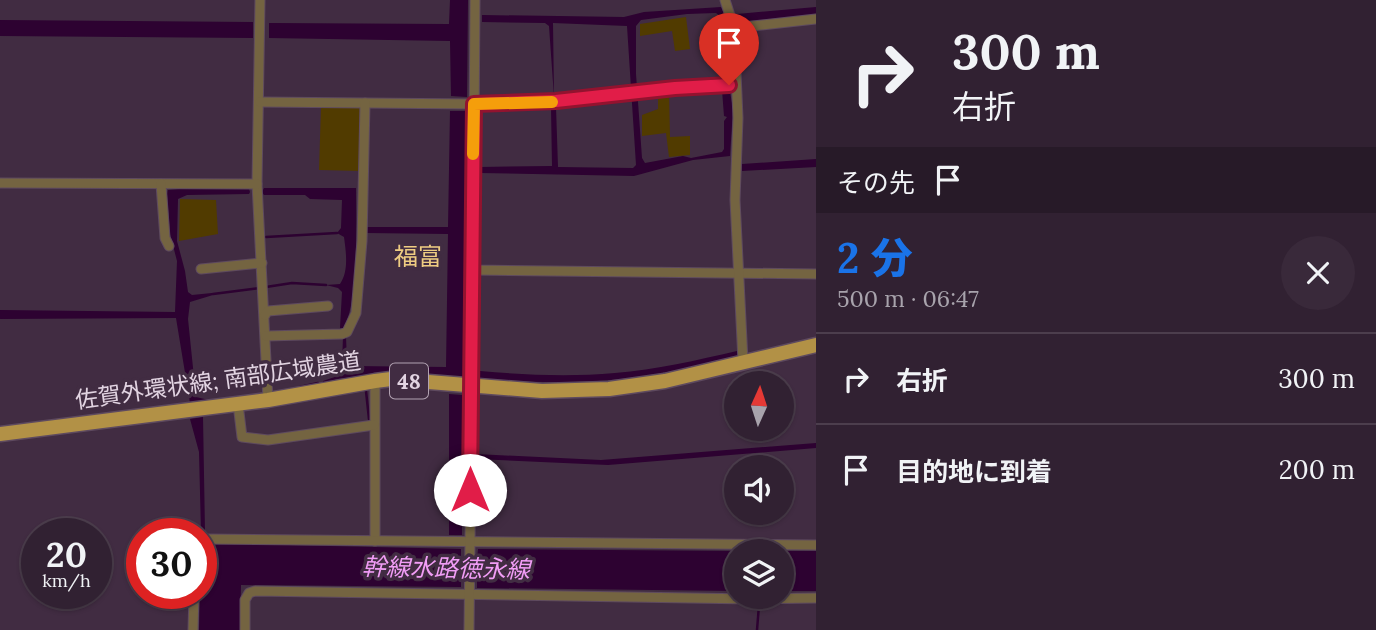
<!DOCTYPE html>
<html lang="ja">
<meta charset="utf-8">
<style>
body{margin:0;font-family:Lora,"Noto Sans JP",serif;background:#39293a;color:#f1f3f6;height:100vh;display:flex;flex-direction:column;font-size:26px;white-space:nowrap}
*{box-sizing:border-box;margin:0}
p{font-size:23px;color:#a8a3ac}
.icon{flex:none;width:38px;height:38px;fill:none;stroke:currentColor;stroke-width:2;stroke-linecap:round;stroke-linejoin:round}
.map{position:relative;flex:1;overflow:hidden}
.sheet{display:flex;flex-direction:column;background:#312132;width:560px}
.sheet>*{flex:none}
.top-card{background:#312132;color:#f1f3f6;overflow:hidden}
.needle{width:46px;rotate:3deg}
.fabs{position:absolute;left:724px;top:371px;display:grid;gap:14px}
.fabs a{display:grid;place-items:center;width:70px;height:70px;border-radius:50%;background:#312132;box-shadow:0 2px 5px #0004,0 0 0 2px #4c3e4d;font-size:35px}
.speed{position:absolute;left:21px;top:518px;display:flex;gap:14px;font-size:35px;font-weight:700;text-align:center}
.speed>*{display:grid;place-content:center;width:91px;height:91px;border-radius:50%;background:#312132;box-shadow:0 2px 5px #0004,0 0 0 2px #4c3e4d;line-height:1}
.speed small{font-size:18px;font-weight:400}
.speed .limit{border:10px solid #d22;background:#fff;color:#111}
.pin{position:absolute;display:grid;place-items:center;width:60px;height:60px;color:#fff;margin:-72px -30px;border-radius:50% 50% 50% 0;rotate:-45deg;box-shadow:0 0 7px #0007}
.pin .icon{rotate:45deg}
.me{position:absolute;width:77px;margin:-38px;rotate:0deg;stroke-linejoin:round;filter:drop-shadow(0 0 5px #0008)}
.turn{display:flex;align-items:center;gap:24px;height:147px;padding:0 21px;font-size:32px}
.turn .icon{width:91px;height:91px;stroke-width:2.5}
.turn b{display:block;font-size:49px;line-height:60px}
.then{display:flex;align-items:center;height:66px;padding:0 21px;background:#0003;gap:14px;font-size:26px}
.round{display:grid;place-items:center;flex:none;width:74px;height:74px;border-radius:37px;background:#39293a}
.headline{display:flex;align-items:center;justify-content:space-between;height:119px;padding:0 21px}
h1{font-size:42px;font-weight:800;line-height:52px;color:#1a73e8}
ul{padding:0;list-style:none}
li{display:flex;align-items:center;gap:21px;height:91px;padding:0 21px;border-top:2px solid #4c3e4d}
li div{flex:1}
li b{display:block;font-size:26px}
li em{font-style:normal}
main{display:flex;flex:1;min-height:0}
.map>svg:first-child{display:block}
.green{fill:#513b00}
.water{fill:#2d0231;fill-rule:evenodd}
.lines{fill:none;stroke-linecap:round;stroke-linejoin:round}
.stream{stroke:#2d0231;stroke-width:2.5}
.street-casing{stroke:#5e4a5f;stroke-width:11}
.primary-casing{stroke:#5e4a5f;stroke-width:17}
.street{stroke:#746441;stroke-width:9}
.primary{stroke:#b29146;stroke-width:14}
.route-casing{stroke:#92132f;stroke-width:18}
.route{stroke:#e11d48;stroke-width:12}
.slow{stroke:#f59e0b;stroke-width:12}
.labels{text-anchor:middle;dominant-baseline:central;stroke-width:7;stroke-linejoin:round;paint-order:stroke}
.shield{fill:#412c42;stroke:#b2a2b2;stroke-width:2}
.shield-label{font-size:21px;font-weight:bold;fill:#e2d4e2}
.street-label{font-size:23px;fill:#e2d4e2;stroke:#412c42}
.neighbourhood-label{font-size:24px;fill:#eecc82;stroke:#412c42}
.water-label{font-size:24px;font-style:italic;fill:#f19df6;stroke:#412c42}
</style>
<main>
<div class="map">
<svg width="816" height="630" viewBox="0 0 816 630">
<rect width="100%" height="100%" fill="#412c42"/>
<g class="green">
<path d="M686 17 690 49 675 51 672 31 640 36V24Z"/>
<path d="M669 92 670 137 690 136V155L669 157 666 133 642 136V115L658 109V94Z"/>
<path d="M321 106 362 107 360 171 319 170Z"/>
<path d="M180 199 216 200 218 234 179 241Z"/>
</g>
<g class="water">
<path d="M450 0H468L467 97 451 96 450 41 269 38V23L449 24Z"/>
<path d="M721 7C732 29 731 54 731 78L728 80 733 109 730 156 693 160 634 176 480 173V167L552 166 551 107H556L558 167 633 168 636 165 627 26 553 23 554 97 549 26 545 23 482 22V15L624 17 644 12ZM716 13 720 16 721 79 724 80 725 89 722 90 724 116 727 117 724 121V149L722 152 691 158 683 156 645 163 642 158 636 74V26L641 20 687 14Z"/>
<path d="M816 7V15L738 22 737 14Z"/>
<path d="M0 20 253 22V38L0 36Z"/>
<path d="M450 111H467L463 378 388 373 337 379 338 369 342 366 343 336 346 337 347 361 351 366 446 367 448 234 366 233V227H448Z"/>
<path d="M816 159V167L742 171V164Z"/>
<path d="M264 188H356C356 217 359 307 343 328H340L342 292 338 288 326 285 340 284C349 271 346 252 344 237L337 233 341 228 342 200 310 199 305 195H264L262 192Z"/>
<path d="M179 189H249L250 192 249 194 187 195 178 199 177 241 185 271 188 292 192 295 212 293 213 295 190 302 188 319 196 397 213 401 190 403 176 318 0 319V310L175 312 177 261 170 234 167 194 168 190Z"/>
<path d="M737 351 738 356C695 366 653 377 610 380 566 384 523 382 479 379L480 371C525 375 570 377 615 373 656 370 697 360 737 351Z"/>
<path d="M449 394 462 395V535H449Z"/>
<path d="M203 417 205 532H201L199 452 190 419Z"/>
<path d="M816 443V448L608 465 476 459V454L601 460Z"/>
<path d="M204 543 461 549V559H477L478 549 737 551V591L477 588V578H461V587L241 585 240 630H199L201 545Z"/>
<rect x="782" y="551" width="34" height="40"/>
</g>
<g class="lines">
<g class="stream">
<path d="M266 237 337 233"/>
<path d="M266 287 292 283 326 285"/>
<path d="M213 294 260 288"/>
<path d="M324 382 336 378"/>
<path d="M300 387 318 383"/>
<path d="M366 391 369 419"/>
<path d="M757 630 759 605"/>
</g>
<g class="street-casing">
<g id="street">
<path d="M260 0 257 184 268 400"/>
<path d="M475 0 473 270 816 274"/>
<path d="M725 0 734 28 816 19"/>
<path d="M734 28 738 118 735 200 743 361"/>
<path d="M260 102 474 104 543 102 675 88 736 85"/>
<path d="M0 183 257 184"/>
<path d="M161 184 165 238 169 246"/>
<path d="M201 269 262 263"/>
<path d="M265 315 268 311 328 306"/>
<path d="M266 336 342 334 347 332 356 313 362 241 365 103"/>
<path d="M375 381V541"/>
<path d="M238 404 242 437 268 440 374 425"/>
<path d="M201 539 816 545"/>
<path d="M193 630 194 593"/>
<path d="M245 630V600L249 593 255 591 751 599 816 598"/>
<path d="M469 630 473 270"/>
</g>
</g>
<g class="primary-casing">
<path id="primary" d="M0 434 268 400 375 381 391 379 542 391 609 389 665 381 816 345"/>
</g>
<use href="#street" class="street"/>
<use href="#primary" class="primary"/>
</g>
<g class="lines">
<g class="route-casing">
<path id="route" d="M470 490 474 104 556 101 675 88 729 85"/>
</g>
<use href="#route" class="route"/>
<path class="slow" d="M473 154 474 104 552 102"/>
</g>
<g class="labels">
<rect class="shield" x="390" y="363.5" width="38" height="35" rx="5"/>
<g class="shield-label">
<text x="409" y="381">48</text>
</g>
<g class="street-label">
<text transform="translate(218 380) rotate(-8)">佐賀外環状線; 南部広域農道</text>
</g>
<g class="neighbourhood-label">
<text x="418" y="256">福富</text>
</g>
<g class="water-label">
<text transform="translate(446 568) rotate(1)">幹線水路徳永線</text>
</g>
</g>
</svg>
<div class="fabs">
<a><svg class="needle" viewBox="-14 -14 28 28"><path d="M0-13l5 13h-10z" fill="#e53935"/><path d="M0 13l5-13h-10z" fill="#a8a3ac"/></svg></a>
<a><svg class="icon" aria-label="sound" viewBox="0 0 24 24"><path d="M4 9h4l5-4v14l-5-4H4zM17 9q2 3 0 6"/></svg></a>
<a><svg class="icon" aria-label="layers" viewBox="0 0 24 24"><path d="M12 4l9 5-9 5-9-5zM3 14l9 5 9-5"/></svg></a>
</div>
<div class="speed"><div>20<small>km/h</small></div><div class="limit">30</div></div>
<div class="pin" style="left:729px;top:85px;background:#d93025"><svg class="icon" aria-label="arrive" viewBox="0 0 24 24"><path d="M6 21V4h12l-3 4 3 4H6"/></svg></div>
<svg class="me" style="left:470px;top:490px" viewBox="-20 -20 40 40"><circle r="19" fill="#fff"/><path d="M0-13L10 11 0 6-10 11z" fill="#e11d48"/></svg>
</div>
<section class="sheet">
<div class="top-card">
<div class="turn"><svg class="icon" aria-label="right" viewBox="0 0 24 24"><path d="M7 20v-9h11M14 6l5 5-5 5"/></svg><div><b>300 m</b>右折</div></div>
<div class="then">その先<svg class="icon" aria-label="arrive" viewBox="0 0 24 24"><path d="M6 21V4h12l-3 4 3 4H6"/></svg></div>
</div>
<div class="headline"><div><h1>2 分</h1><p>500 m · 06:47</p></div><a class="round"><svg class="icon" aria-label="close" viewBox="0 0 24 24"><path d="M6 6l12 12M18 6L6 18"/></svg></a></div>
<ul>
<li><svg class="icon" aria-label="right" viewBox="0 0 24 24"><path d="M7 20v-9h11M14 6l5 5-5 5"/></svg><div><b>右折</b></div><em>300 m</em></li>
<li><svg class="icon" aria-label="arrive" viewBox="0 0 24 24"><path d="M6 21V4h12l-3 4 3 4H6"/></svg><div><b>目的地に到着</b></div><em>200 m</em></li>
</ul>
</section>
</main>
